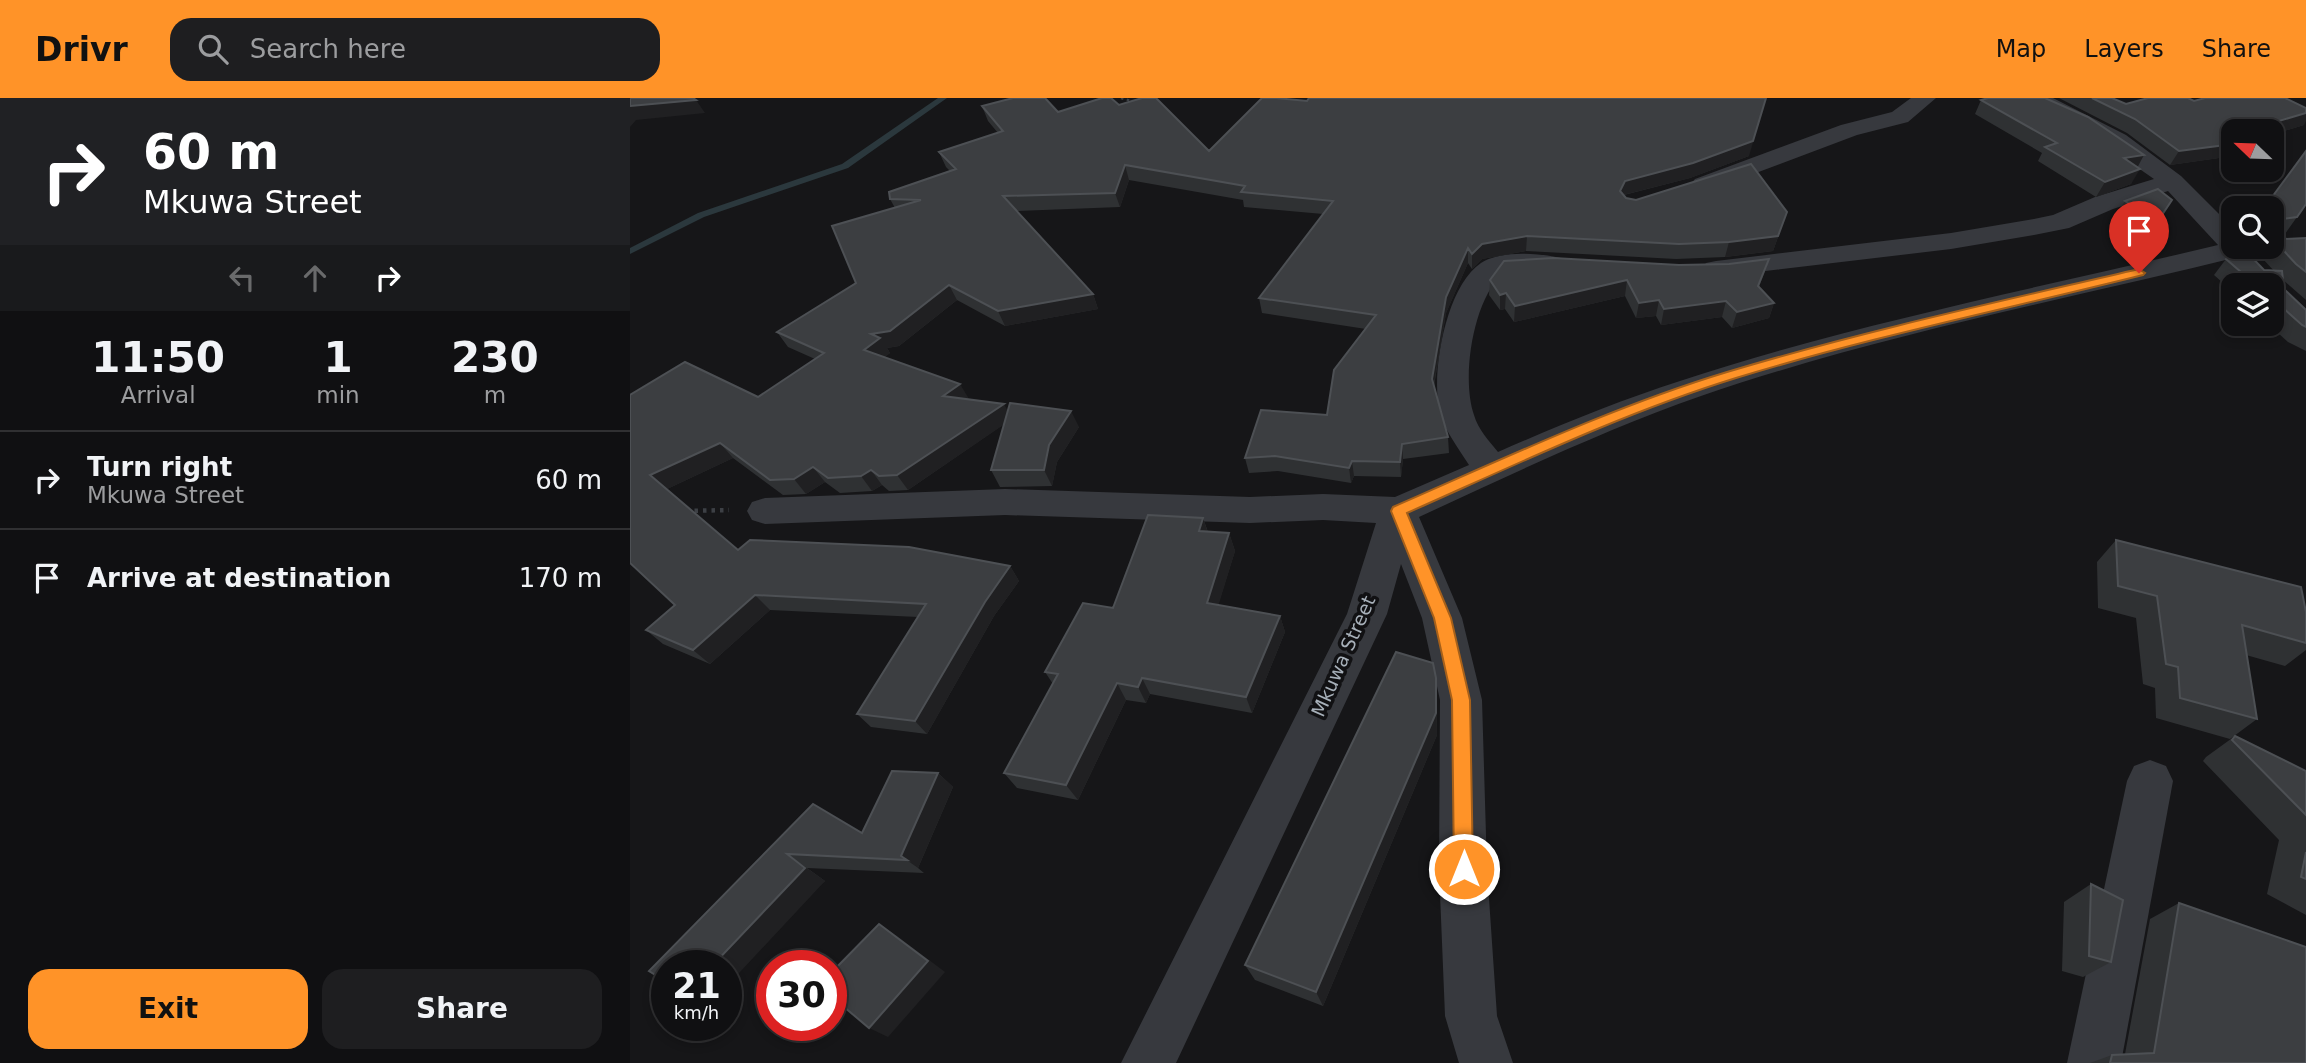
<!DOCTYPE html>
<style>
body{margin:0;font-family:"DejaVu Sans",sans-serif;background:#1e1e20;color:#f1f3f6;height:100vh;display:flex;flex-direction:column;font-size:26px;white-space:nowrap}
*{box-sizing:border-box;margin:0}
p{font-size:23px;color:#9c9d9f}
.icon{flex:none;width:38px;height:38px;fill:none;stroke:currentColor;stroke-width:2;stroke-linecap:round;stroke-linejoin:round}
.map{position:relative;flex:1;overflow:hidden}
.details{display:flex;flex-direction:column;background:#101012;width:630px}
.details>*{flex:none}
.top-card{background:#202124;color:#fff;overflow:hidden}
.needle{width:46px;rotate:293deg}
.buttons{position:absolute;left:1591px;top:21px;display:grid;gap:14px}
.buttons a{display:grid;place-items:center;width:63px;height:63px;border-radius:14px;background:#101012;box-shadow:0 4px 10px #0003,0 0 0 2px #303032;font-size:35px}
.speed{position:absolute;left:21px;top:852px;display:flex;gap:14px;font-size:35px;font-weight:700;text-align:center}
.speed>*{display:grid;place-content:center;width:91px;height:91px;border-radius:50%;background:#101012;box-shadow:0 4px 10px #0003,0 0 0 2px #303032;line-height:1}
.speed small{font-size:18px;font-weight:400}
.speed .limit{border:10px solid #d22;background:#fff;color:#111}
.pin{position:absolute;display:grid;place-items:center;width:60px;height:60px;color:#fff;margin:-72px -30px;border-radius:50% 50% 50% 0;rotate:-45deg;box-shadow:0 0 7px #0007}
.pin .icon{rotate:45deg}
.me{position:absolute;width:77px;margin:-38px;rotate:0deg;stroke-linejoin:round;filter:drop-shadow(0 0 5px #0008)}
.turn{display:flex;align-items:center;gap:24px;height:147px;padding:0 28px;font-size:32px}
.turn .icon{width:91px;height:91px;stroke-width:2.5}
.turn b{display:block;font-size:49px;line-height:60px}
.lanes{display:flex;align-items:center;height:66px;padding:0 28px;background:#0003;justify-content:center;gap:35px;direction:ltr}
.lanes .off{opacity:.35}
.eta{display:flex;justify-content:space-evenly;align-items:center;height:119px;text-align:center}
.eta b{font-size:42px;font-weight:700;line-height:49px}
.button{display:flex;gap:14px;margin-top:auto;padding:14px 28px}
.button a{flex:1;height:80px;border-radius:21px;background:#ff9328;color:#111;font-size:28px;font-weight:700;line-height:80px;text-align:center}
.button a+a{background:#1e1e20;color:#f1f3f6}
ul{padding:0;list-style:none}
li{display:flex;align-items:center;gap:21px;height:98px;padding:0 28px;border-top:2px solid #303032}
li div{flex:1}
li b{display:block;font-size:26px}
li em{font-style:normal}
header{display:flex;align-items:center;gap:42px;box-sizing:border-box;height:98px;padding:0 35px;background:#ff9328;color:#111}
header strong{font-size:33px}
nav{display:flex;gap:38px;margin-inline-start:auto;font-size:24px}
.search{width:490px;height:63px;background:#1e1e20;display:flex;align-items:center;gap:18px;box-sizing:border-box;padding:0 24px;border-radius:21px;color:#9c9d9f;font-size:26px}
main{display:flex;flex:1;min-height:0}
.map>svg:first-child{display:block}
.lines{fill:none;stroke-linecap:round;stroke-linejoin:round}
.stream{fill:#2b383d;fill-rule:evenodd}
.path-far1{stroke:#3d4045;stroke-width:2.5;stroke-dasharray:2.5 3.5;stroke-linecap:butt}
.path{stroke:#3d4045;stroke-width:4.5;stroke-dasharray:3.5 5;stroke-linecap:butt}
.street{fill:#37393e;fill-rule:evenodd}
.wall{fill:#2f3133}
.shaded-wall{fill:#202022}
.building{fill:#3c3e41;stroke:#4d5054;stroke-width:2}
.route{fill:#ff9328;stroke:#a6601a;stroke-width:2}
.labels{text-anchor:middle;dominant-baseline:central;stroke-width:7;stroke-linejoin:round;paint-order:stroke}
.street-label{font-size:19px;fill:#a7b0b9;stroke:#111113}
</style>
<header>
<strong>Drivr</strong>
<div class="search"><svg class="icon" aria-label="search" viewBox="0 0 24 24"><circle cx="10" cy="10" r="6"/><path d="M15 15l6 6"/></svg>Search here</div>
<nav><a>Map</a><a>Layers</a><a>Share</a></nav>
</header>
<main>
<section class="details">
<div class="top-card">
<div class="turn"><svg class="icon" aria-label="right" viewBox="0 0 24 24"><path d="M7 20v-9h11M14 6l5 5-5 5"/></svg><div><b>60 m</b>Mkuwa Street</div></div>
<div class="lanes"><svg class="icon off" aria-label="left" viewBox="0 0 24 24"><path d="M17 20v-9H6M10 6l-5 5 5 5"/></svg><svg class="icon off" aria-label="ahead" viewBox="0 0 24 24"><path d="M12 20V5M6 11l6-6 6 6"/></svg><svg class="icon" aria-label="right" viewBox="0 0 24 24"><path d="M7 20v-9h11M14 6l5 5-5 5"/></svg></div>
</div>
<div class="eta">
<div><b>11:50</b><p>Arrival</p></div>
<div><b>1</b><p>min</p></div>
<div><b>230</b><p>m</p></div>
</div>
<ul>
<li><svg class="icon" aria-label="right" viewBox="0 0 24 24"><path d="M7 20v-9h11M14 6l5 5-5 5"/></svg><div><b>Turn right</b><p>Mkuwa Street</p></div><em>60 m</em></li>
<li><svg class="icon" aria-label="arrive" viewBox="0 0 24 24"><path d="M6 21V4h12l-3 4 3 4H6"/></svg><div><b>Arrive at destination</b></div><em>170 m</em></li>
</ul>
<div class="button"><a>Exit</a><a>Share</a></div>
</section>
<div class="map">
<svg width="1676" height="965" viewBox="0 0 1676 965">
<rect width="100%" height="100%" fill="#161618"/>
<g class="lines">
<path class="stream" d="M308 0H317L218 70 74 119 0 156V150L68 115 212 66Z"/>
<path class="path-far1" d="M491 0 505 4"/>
<path class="path" d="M56 413 99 412"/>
<g class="street">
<path d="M1281 0H1306L1278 24 1227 37 1083 91 1074 94 1065 91 1061 86 1065 81 1211 27 1262 14Z"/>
<path d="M1392 0H1423L1496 37 1551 78 1603 130V149L1620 151 1616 157C1434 202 1248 237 1071 298 974 332 882 376 789 419L832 520 852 602 857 771 867 918 883 965H829L815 918 809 771 810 602 792 520 771 466 757 516 546 965H491L717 516 746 425 693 422 620 425 375 417 135 426 122 422 117 413 122 404 135 400 375 391 620 399 693 396 765 399 839 367C829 351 815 333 810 315 800 276 816 188 851 165 871 152 909 155 931 160L935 166 931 172 872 176C843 203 831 280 844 317 848 331 859 343 868 354 927 328 988 303 1050 283 1226 225 1409 190 1588 147L1538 93 1483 111 1439 130 1404 137 1321 151 1086 179 1076 177 1072 171 1076 165 1086 163 1321 135 1404 121 1423 117 1465 99 1524 81 1452 31 1395 5Z"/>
<path d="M1520 662 1536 668 1543 683 1491 965H1437L1497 683 1504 668Z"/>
</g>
</g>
<g class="wall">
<path d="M1429 0H1482L1496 6 1564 3 1674 27 1644 36 1642 39V33H1603V58L1540 67 1497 35Z"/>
<path d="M1351 2 1507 69 1501 86 1466 99 1408 63 1412 55 1345 16Z"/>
<path d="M489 7 579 53 1119 58 1060 80 994 97 996 100 1006 102 1157 114 1143 153 1095 159 1046 161 896 153 852 161 842 171 838 165 816 215 804 288 818 339 819 355 773 361 771 379 724 378 721 385 648 373 619 375 615 360 697 317 736 231 632 215 629 200 693 116 614 109 613 102 499 82 490 109 387 113 463 196 468 211 375 228 327 202 269 248 257 250 260 255 254 259 338 302 378 313 449 329 427 364 422 388 370 389 361 372 374 326 278 392 259 393 252 387 242 393 210 395 195 384 176 396 153 397 103 360 37 391 108 452 380 468 389 483 364 518 297 636 241 629 227 616 288 519 140 512 80 566 33 546 16 532 45 507 0 297 128 299 185 261 158 249 147 234 226 185 265 110 260 101 320 73 316 69 309 54 368 35 358 23 352 8 428 14Z"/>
<path d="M1542 102 1522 132 1489 112 1495 103Z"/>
<path d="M1642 110 1667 119 1655 136H1647L1645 139 1654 141 1676 140V202L1653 182 1654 191 1676 212V253L1658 244 1638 226H1642V187H1603V194L1584 177 1605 149 1634 172 1644 173 1622 149H1642Z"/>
<path d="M1139 161 1129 189 1144 205 1139 220 1102 230 1092 219 1031 227 1026 218 1006 220 995 198 884 224 875 211 870 212 859 197 860 182 1049 167 1099 166Z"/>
<path d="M573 420 578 434 599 435 605 453 588 507 650 518 655 534 622 615 520 596 516 605 496 602 448 702 387 690 374 675 423 586 415 574Z"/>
<path d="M1486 442 1676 514V552L1655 568 1616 557 1627 621 1600 641 1526 620 1525 590 1513 586 1506 520 1468 510 1467 464Z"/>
<path d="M806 580 807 637 693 908 625 882 615 867Z"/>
<path d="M1605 638 1676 673V817L1637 796 1649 742 1573 663 1576 659Z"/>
<path d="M308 675 323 689 288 770 294 775 177 770 195 783 96 868 183 706 232 735Z"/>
<path d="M1461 786 1481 864 1453 879 1432 873 1434 804Z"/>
<path d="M1549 805 1676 965H1460L1482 957 1495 956 1520 821Z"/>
</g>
<g class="shaded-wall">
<path d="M1136 0 1119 58 1060 80 993 97 990 93 995 83Z"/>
<path d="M66 2 75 15 6 22 0 29V8Z"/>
<path d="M1676 15V23L1674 27 1644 36 1642 39V33H1631L1642 25Z"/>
<path d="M1603 46V58L1540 67 1549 53Z"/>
<path d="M1514 57 1506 72 1494 60Z"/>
<path d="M495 67 499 82 490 109 485 95Z"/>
<path d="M1510 71 1501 86 1466 99 1475 84Z"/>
<path d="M1157 114 1143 153 1095 159 1099 144Z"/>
<path d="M897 138 896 153 852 161 842 171V156L852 146Z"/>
<path d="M838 150V165L816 215 802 297V281L816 199Z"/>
<path d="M1139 161 1134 176 1123 204 1128 188Z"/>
<path d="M997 182 995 198 884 224 885 208Z"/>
<path d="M319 187 327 202 269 248 257 250 260 255 244 268 234 252 241 236Z"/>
<path d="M876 195 875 211 870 212V197Z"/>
<path d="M463 196 468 211 375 228 368 213Z"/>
<path d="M1029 202 1026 218 1006 220 1009 205Z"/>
<path d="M1096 203 1092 219 1031 227 1034 211Z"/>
<path d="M1144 205 1139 220 1102 230 1107 214Z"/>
<path d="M330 286 339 301 313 298Z"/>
<path d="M374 306 382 321 278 392 267 377Z"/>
<path d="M441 313 449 329 427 364 422 388 414 372 419 347Z"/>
<path d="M90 345 103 360 35 392 20 377Z"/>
<path d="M772 346 773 361 771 379 770 364Z"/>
<path d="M722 363 724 378 721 385 719 370Z"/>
<path d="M183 369 195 384 176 396 164 381Z"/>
<path d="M241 372 252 387 242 393 231 378Z"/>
<path d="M573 420 579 438 569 433Z"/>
<path d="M599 435 605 453 584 522 577 505Z"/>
<path d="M380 468 389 483 364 518 297 636 285 623 355 504Z"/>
<path d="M125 497 140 512 80 566 63 552Z"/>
<path d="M650 518 655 534 622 615 616 599Z"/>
<path d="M512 580 520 596 516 605 508 589Z"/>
<path d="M806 580 807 637 693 908 686 894Z"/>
<path d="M487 585 496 602 448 702 436 687Z"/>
<path d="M308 675 323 689 288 770 271 758Z"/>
<path d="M157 756 195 783 96 889V868H82Z"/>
<path d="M249 826 267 838 315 874 258 939 239 930Z"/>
</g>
<g class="building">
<path d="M0 0H63L66 2 0 8Z"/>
<path d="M383 0H415L428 14 472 0H481L489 7 512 0H526L579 53 632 0H646L677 3 679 0H1136L1123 43 1063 65 995 83 990 93 996 100 1006 102 1121 66 1157 114 1148 138 1099 144 1049 146 897 138 852 146 842 156 838 150 816 199 802 281 818 339 772 346 770 364 722 363 719 370 645 358 615 360 631 312 697 317 704 272 746 217 629 200 703 103 611 94 615 88 495 67 485 95 373 98 463 196 368 213 319 187 260 233 241 236 250 240 234 252 330 286 313 298 374 306 267 377 249 378 241 372 231 378 198 380 183 369 164 381 140 382 90 345 20 377 108 452 120 442 279 449 380 468 355 504 285 623 227 616 296 506 125 497 63 552 16 532 45 507 0 465V297L55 264 128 299 194 255 147 234 226 185 202 128 291 102 260 101 259 94 326 71 309 54 373 33 352 8Z"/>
<path d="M1358 0H1415L1458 19 1514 57 1494 60 1510 71 1475 84 1415 49 1427 45 1351 2Z"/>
<path d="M1462 0H1482L1496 6 1518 0H1558L1564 3 1575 0H1655L1676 10V15L1642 25 1648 29 1631 33H1603V46L1549 53 1505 21Z"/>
<path d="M1676 53V106L1667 119 1652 121V130H1642V110H1634Z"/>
<path d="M1528 91 1542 102 1528 123 1495 103Z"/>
<path d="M1642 137 1644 139 1654 141 1676 140V174L1666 166 1642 140Z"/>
<path d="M1605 149H1612L1634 172 1652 173 1654 191 1676 212V229L1672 227 1642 200V187H1626L1596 161Z"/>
<path d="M923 160 1049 167 1099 166 1139 161 1128 188 1144 205 1107 214 1096 203 1034 211 1029 202 1009 205 997 182 885 208 876 195 870 197 860 182 874 163Z"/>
<path d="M380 305 441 313 419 347 414 372H361Z"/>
<path d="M518 417 573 420 569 433 599 435 577 505 650 518 616 599 512 580 508 589 487 585 436 687 374 675 428 576 415 574 453 505 483 510Z"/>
<path d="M1486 442 1671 489 1676 514V545L1612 527 1627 621 1550 600 1548 569 1536 566 1527 498 1488 488Z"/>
<path d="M766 554 803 565 806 580V615L686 894 615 867Z"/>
<path d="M1605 638 1676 673V717L1602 642Z"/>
<path d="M262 673 308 675 271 758 277 762 157 756 175 770 82 868H37V884L19 873 183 706 232 735Z"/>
<path d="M1676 754V781L1671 779Z"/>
<path d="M1461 786 1493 802 1481 864 1459 858Z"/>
<path d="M1549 805 1676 849V965H1480L1482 957 1524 955Z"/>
<path d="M249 826 298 863 239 930 201 898V875Z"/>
</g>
<path class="route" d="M1509 171 1515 175 1513 177C1377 211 1240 239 1106 280 993 315 885 367 777 415L821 520 840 602 843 771 841 777 834 780 827 777 824 771 822 602 804 520 761 413 763 409C873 361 982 309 1097 274 1233 233 1372 203 1509 171Z"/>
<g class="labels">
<g class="street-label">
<text transform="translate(713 558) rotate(-66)">Mkuwa Street</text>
</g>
</g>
</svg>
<div class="buttons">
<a><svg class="needle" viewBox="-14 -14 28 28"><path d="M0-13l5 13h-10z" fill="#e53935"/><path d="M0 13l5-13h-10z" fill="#9c9d9f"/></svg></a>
<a><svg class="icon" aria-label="search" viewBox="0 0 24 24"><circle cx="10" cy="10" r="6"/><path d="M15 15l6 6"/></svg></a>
<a><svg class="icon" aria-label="layers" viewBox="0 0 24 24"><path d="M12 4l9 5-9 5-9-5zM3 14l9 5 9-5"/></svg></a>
</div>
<div class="speed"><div>21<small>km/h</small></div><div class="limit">30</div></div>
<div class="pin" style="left:1509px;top:175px;background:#d93025"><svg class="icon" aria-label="arrive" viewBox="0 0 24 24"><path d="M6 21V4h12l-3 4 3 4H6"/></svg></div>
<svg class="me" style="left:834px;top:771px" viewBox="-20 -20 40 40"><circle r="17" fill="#ff9328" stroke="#fff" stroke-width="3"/><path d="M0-11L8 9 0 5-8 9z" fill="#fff"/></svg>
</div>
</main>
